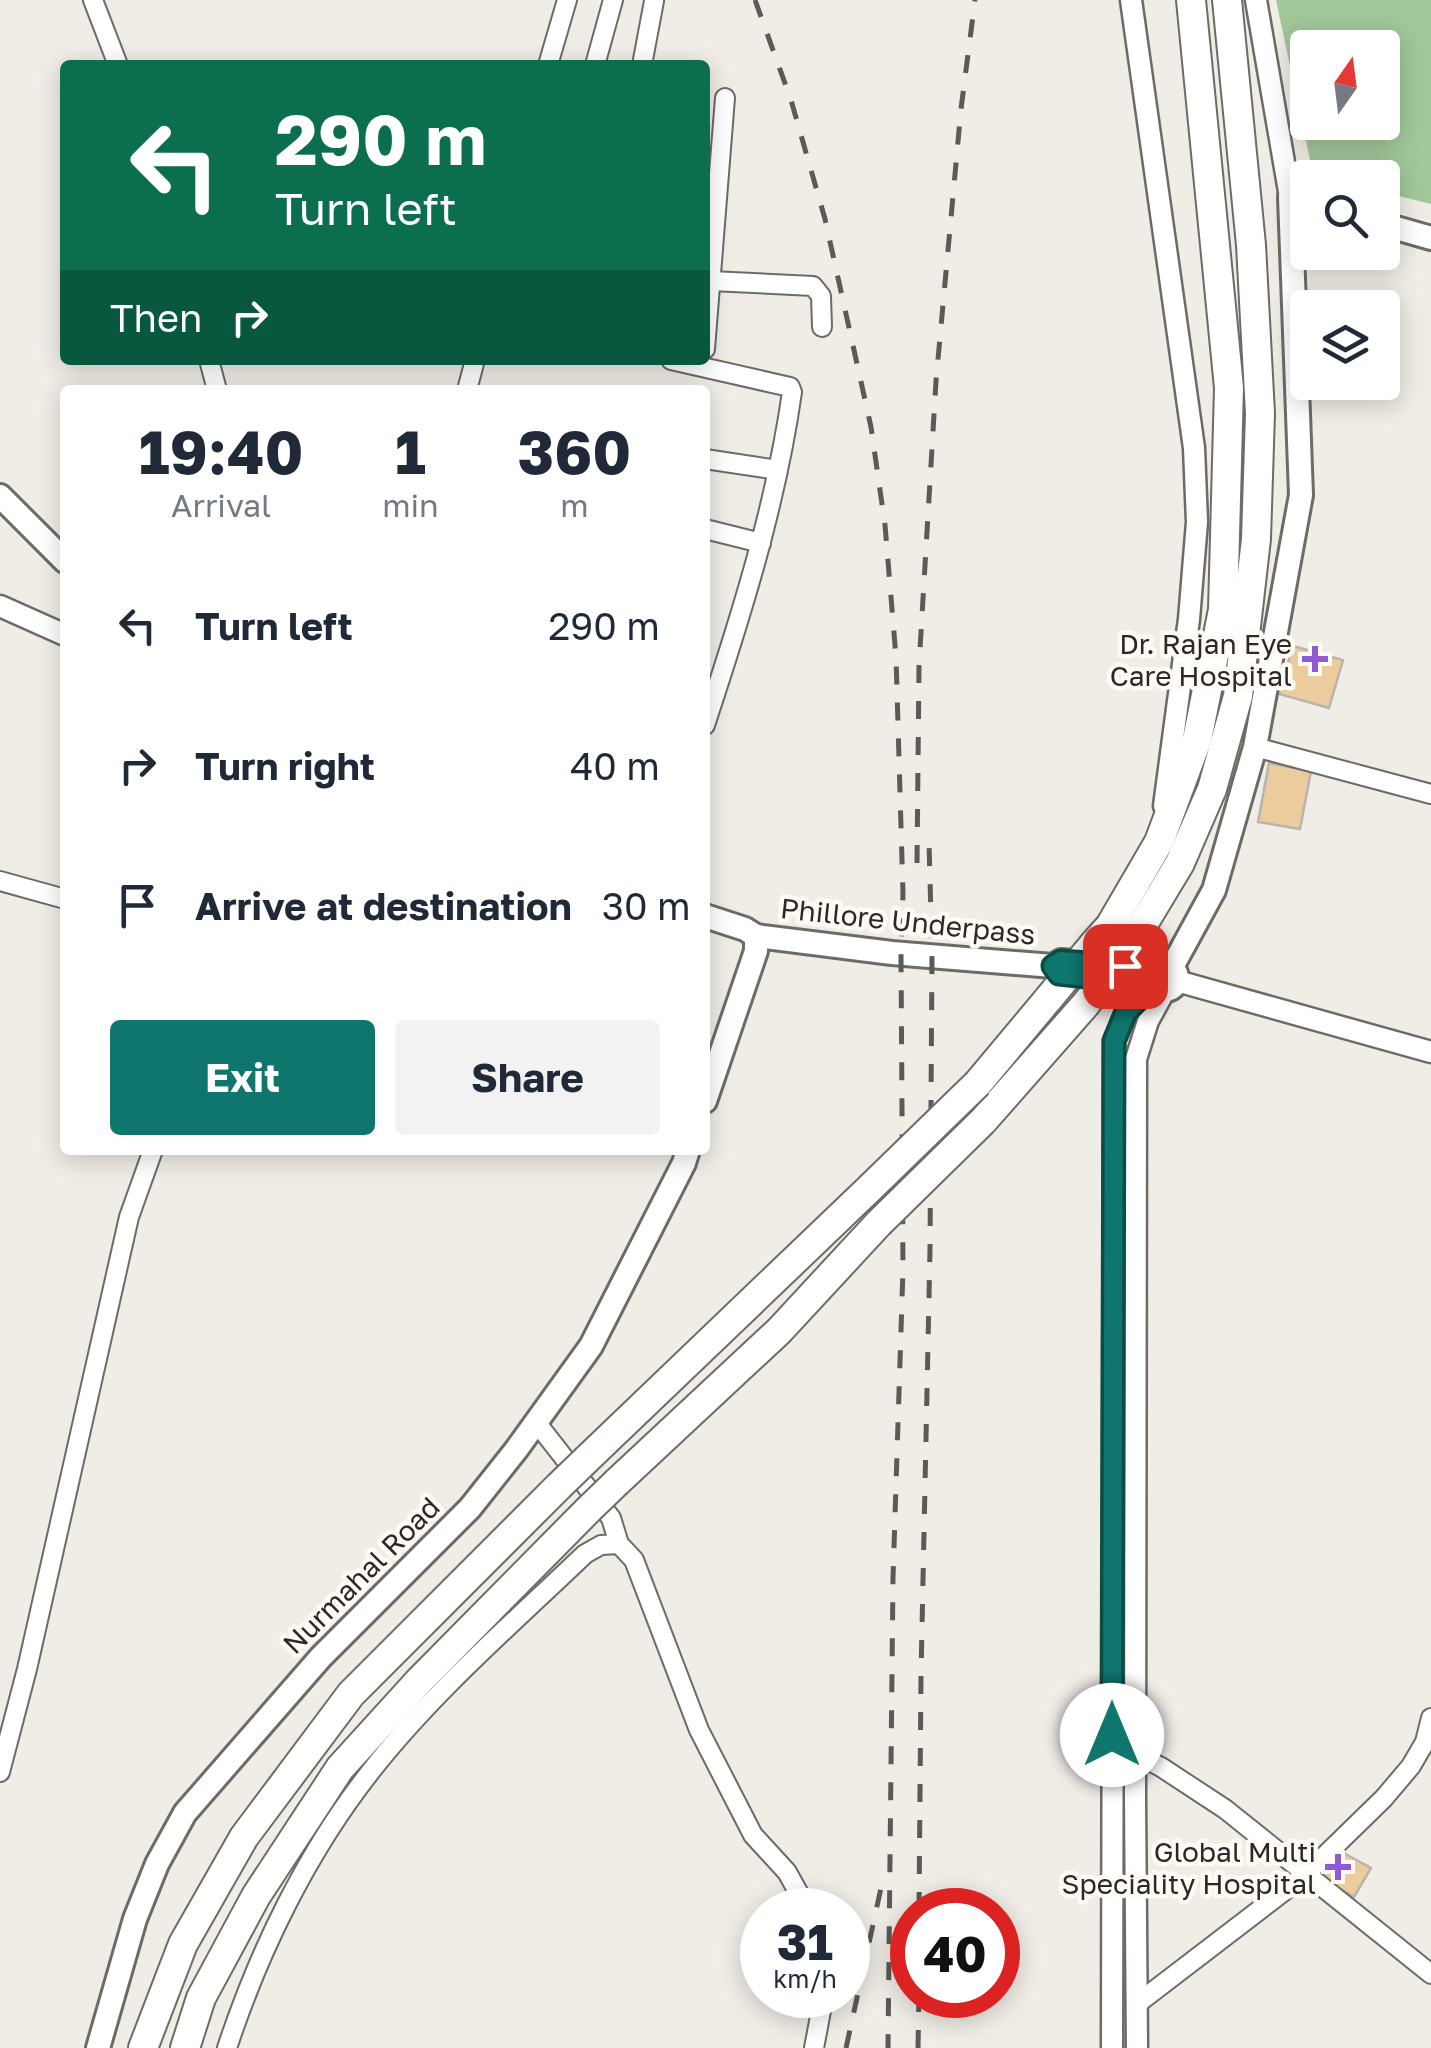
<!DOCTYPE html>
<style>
body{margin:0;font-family:"Golos Text",sans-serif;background:#f2f2f3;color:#1f2937;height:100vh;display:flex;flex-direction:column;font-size:38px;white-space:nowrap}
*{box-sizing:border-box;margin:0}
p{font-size:32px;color:#747a83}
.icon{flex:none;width:55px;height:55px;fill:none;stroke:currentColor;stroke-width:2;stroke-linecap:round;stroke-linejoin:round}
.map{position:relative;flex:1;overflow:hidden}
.drawer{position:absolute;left:60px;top:385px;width:650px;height:770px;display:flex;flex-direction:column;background:#fff;border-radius:10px;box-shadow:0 5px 25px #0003}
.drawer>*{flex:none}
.hud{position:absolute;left:60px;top:60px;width:650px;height:305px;border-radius:10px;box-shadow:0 5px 25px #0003;background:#0b6e4f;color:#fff;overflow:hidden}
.needle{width:65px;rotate:14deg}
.tools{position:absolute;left:1290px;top:30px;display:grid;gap:20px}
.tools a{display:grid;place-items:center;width:110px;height:110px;border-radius:10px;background:#fff;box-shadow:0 5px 25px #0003;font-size:50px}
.speed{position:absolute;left:740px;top:1888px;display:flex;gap:20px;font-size:50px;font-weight:700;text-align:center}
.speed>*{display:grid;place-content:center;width:130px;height:130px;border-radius:50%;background:#fff;box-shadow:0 5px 25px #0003;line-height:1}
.speed small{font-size:25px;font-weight:400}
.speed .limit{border:15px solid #d22;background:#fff;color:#111}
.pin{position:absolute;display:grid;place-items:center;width:85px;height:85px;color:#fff;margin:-42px;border-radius:20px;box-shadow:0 5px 15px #0006}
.me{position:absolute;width:110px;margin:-55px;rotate:0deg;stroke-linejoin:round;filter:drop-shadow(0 0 8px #0008)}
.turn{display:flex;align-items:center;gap:35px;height:210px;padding:0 50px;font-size:45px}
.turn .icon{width:130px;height:130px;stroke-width:2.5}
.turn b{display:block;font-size:70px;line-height:85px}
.then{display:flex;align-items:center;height:95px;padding:0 50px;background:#0003;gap:20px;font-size:38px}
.eta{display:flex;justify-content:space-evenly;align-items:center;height:170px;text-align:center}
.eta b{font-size:60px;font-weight:700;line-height:70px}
.button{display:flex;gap:20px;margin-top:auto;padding:20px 50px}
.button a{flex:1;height:115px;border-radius:10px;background:#0f766e;color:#fff;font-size:40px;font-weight:700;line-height:115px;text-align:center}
.button a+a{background:#f2f2f3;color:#1f2937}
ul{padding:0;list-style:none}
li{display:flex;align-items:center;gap:30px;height:140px;padding:0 50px}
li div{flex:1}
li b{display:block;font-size:38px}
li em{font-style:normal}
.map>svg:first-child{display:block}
.forest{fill:#a2c79b;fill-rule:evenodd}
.building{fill:#eccc9c;stroke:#b8b4ae;stroke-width:2.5}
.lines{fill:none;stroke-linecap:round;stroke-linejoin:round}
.minor-casing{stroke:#6e6b65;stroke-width:22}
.tertiary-casing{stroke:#6e6b65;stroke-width:25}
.secondary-casing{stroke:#6e6b65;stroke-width:28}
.trunk-casing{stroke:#6e6b65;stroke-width:32}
.minor{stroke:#fff;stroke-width:18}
.tertiary{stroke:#fff;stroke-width:20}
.secondary{stroke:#fff;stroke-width:22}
.trunk{stroke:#fff;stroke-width:28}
.rail{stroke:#5c5a57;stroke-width:5;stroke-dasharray:18 18;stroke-linecap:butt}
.trunk-bridge-casing{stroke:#6e6b65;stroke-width:32;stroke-linecap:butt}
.trunk-bridge{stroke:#fff;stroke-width:28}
.route-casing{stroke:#0a4d48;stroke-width:25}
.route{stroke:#0f766e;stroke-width:18}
.poi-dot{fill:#905ad2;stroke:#fefaf4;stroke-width:4}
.labels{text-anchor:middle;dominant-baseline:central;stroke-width:9;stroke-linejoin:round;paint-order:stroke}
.poi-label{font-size:28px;fill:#2b2927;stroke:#fefaf4;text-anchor:end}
.street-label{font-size:28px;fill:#2b2927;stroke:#fefaf4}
</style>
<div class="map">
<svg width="1431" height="2048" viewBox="0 0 1431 2048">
<rect width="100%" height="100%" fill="#f0ece6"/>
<path class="forest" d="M1276 0H1431V204L1383 192 1382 178 1328 177 1313 174ZM1308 48H1382V122H1308Z"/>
<g class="building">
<path d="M1293 646 1343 660 1329 708 1279 694Z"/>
<path d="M1269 763 1311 771 1300 829 1258 822Z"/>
<path d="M1338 1850 1371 1868 1354 1897 1321 1878Z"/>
</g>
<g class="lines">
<g class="minor-casing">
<g id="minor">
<path d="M93 0 118 65"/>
<path d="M548 65 567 0"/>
<path d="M595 65 613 0"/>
<path d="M642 65 654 1"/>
<path d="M711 281 813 286 821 296 822 327"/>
<path d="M705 349 725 98"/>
<path d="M209 360 217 390"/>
<path d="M671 360 790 387 792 392C776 505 741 616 705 725"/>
<path d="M467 390 475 360"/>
<path d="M705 459 778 470"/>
<path d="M705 529 761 543"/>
<path d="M1255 747 1431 794"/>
<path d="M0 881 65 899"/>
<path d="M536 1422 611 1518 619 1544"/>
<path d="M1135 1754 1161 1767 1225 1809 1431 1974"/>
<path d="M0 1772 27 1669 129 1217 153 1150"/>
<path d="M1138 2003 1305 1875 1384 1798 1411 1766 1425 1742 1431 1718"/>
<path d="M227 2048C259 1951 307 1852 371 1771 433 1692 512 1624 585 1554L601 1545 619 1544 634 1560 699 1730 753 1835 787 1872 808 1910"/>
<path d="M814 2048 824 1995"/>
</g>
</g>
<g class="tertiary-casing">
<g id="tertiary">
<path d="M1131 0 1194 448 1197 522 1189 619 1164 806"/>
<path d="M1256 0 1290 197"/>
<path d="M0 606 65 635"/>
<path d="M1177 981 1431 1052"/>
<path d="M1112 2048 1114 1041 1126 1012 1154 983"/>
<path d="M1137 2048 1135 1798 1136 1059 1148 1021 1165 990"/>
</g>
</g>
<g class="secondary-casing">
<g id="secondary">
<path d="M1382 224 1431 238"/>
<path d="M0 496 65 561"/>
<path d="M705 916 745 929 756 936V951L705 1101"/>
<path d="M756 936 892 953 1053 966 1061 961 1158 968"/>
<circle cx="1165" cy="978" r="12"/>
<path d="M1172 967 1214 890 1255 747 1301 495 1290 197 1308 202"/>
<path d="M98 2048 135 1919 157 1864 185 1813 321 1657 470 1508 516 1450 591 1346 684 1163 688 1150"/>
</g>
</g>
<g class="trunk-casing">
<g id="trunk">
<path d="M1094 944 1110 926 1159 842 1197 740 1223 610 1229 388 1191 0"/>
<path d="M1127 951 1180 863 1212 789 1238 696 1256 539 1260 413 1251 245 1227 0"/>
<path d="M978 1083 1049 998"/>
<path d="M983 1121 1085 1005"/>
<path d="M587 1459 870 1188"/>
<path d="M617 1482 779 1331 879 1223"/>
<path d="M143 2048 183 1944 244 1837 351 1694 559 1486"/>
<path d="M185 2048 201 1998 256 1896 340 1768 420 1680 588 1510"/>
</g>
</g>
<use href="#minor" class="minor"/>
<use href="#tertiary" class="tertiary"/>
<use href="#secondary" class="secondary"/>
<use href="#trunk" class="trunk"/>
<g class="rail">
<path d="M755 0 791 100 825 219 871 427 885 525 896 657 903 894 901 953 903 1269 893 1578 888 2048"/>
<path d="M917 863 919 666 936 381 961 109 975 0"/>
<path d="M919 1910 921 1675 930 1249 932 955 929 842"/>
<path d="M846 2048 881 1888"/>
<path d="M918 2048 919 1995"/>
</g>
<g class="trunk-bridge-casing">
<g id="trunk-bridge">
<path d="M1049 998 1094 944"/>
<path d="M1085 1005 1127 951"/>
<path d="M870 1188 978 1083"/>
<path d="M879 1223 983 1121"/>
<path d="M559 1486 587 1459"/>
<path d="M588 1510 617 1482"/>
</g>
</g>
<use href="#trunk-bridge" class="trunk-bridge"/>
</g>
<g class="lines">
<g class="route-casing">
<path id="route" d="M1112 1735 1114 1041 1126 1012 1154 984 1059 974 1053 966 1061 961 1125 966"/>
</g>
<use href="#route" class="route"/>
</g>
<g class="poi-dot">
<path d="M1310 644h10v10h10v10h-10v10h-10v-10h-10v-10h10z"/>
<path d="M1333 1852h10v10h10v10h-10v10h-10v-10h-10v-10h10z"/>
</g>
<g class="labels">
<g class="poi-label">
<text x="1292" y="643">Dr. Rajan Eye<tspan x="1292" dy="32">Care Hospital</tspan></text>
<text x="1316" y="1851">Global Multi<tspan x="1316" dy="32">Speciality Hospital</tspan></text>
</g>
<g class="street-label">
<text transform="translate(908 921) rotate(6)">Phillore Underpass</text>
<text transform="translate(361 1575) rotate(-45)">Nurmahal Road</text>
</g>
</g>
</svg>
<div class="tools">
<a><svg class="needle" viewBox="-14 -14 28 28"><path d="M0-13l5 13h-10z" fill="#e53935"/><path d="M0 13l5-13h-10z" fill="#747a83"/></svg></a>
<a><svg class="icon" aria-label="search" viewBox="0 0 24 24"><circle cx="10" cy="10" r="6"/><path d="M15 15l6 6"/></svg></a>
<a><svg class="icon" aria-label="layers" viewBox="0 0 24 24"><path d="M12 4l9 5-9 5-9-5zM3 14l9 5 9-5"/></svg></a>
</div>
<div class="speed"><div>31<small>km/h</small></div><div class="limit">40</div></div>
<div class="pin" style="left:1125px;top:966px;background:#d93025"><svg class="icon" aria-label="arrive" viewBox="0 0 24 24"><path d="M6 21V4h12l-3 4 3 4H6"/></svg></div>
<svg class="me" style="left:1112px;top:1735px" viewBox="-20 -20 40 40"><circle r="19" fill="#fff"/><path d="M0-13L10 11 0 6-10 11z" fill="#0f766e"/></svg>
<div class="hud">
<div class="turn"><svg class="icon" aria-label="left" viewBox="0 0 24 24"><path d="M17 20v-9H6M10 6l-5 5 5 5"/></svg><div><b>290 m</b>Turn left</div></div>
<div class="then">Then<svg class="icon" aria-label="right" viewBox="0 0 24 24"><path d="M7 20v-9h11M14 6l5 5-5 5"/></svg></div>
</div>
<section class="drawer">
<div class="eta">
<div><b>19:40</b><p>Arrival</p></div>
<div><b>1</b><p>min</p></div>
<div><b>360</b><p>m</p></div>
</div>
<ul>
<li><svg class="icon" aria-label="left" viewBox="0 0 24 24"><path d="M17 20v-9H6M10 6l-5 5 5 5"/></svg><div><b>Turn left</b></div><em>290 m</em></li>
<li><svg class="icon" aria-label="right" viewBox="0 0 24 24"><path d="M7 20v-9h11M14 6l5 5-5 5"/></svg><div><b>Turn right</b></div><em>40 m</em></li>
<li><svg class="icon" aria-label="arrive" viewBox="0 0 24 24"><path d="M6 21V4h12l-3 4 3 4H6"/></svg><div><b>Arrive at destination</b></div><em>30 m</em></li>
</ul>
<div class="button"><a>Exit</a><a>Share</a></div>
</section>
</div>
